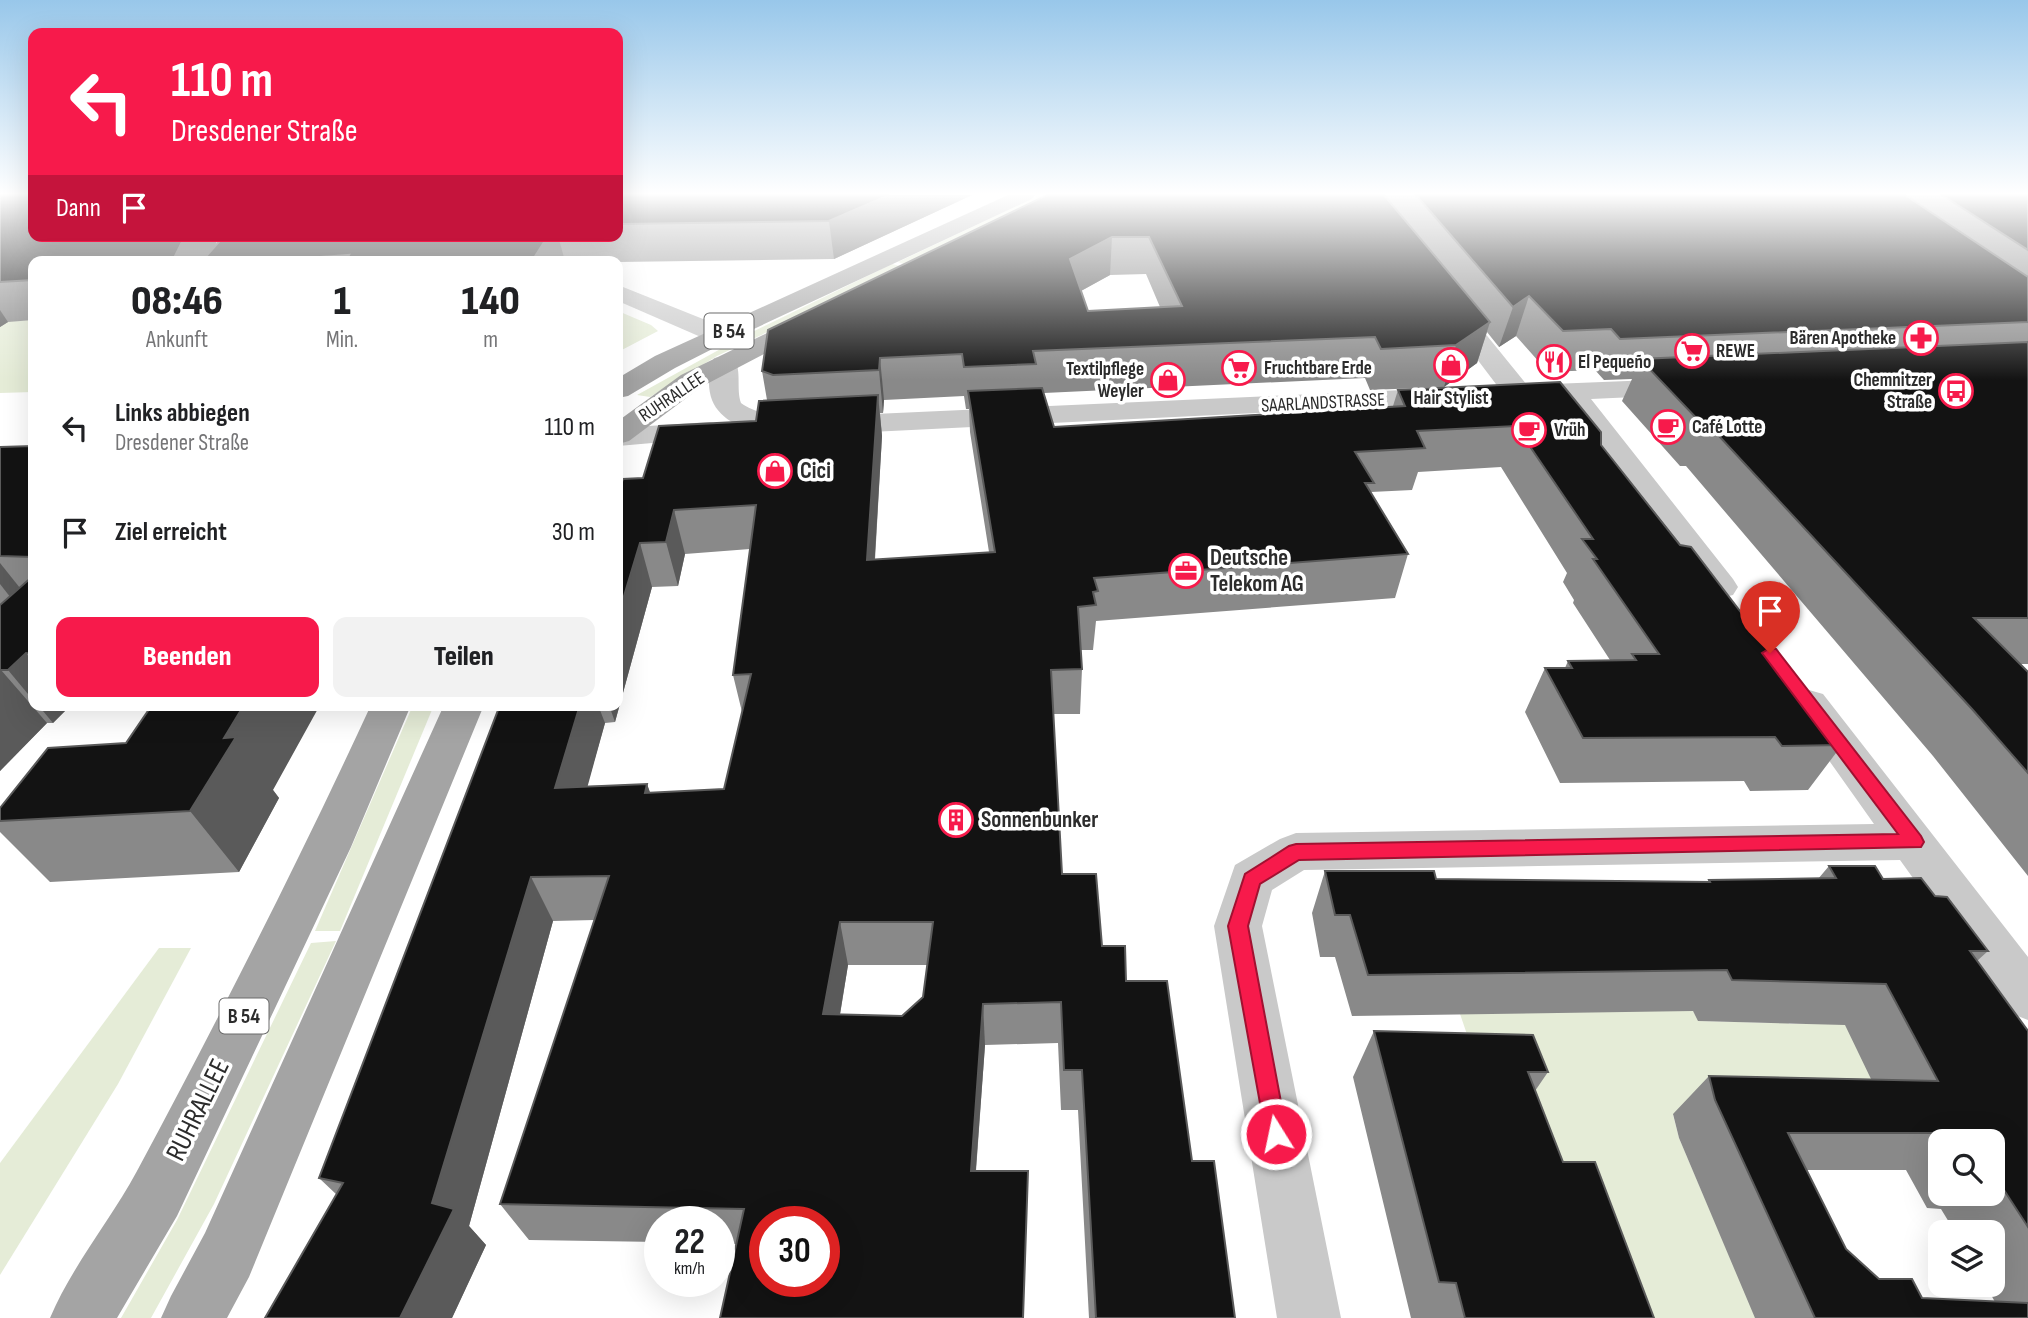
<!DOCTYPE html>
<html lang="de">
<meta charset="utf-8">
<style>
body{margin:0;font-family:"Sofia Sans Condensed",sans-serif;background:#f2f2f2;color:#202124;height:100vh;display:flex;flex-direction:column;font-size:26px;white-space:nowrap}
*{box-sizing:border-box;margin:0}
p{font-size:23px;color:#757577}
.icon{flex:none;width:38px;height:38px;fill:none;stroke:currentColor;stroke-width:2;stroke-linecap:round;stroke-linejoin:round}
.map{position:relative;flex:1;overflow:hidden}
.details{position:absolute;left:28px;top:256px;width:595px;height:455px;display:flex;flex-direction:column;background:#fff;border-radius:14px;box-shadow:0 7px 28px #0002}
.details>*{flex:none}
.hud{position:absolute;left:28px;top:28px;width:595px;height:214px;border-radius:14px;box-shadow:0 7px 28px #0002;background:#f71a4b;color:#fff;overflow:hidden}
.tools{position:absolute;left:1928px;top:1129px;display:grid;gap:14px}
.tools a{display:grid;place-items:center;width:77px;height:77px;border-radius:14px;background:#fff;box-shadow:0 7px 28px #0002;font-size:35px}
.speed{position:absolute;left:644px;top:1206px;display:flex;gap:14px;font-size:35px;font-weight:700;text-align:center}
.speed>*{display:grid;place-content:center;width:91px;height:91px;border-radius:50%;background:#fff;box-shadow:0 7px 28px #0002;line-height:1}
.speed small{font-size:18px;font-weight:400}
.speed .limit{border:10px solid #d22;background:#fff;color:#111}
.pin{position:absolute;display:grid;place-items:center;width:60px;height:60px;color:#fff;margin:-72px -30px;border-radius:50% 50% 50% 0;rotate:-45deg;box-shadow:0 0 7px #0007}
.pin .icon{rotate:45deg}
.me{position:absolute;width:77px;margin:-38px;rotate:350deg;stroke-linejoin:round;filter:drop-shadow(0 0 5px #0008)}
.turn{display:flex;align-items:center;gap:24px;height:147px;padding:0 28px;font-size:32px}
.turn .icon{width:91px;height:91px;stroke-width:2.5}
.turn b{display:block;font-size:49px;line-height:60px}
.then{display:flex;align-items:center;height:66px;padding:0 28px;background:#0003;gap:14px;font-size:26px}
.eta{display:flex;justify-content:space-evenly;align-items:center;height:119px;text-align:center}
.eta b{font-size:42px;font-weight:800;line-height:49px}
.cta{display:flex;gap:14px;margin-top:auto;padding:14px 28px}
.cta a{flex:1;height:80px;border-radius:14px;background:#f71a4b;color:#fff;font-size:28px;font-weight:800;line-height:80px;text-align:center}
.cta a+a{background:#f2f2f2;color:#202124}
ul{padding:0;list-style:none}
li{display:flex;align-items:center;gap:21px;height:105px;padding:0 28px}
li div{flex:1}
li b{display:block;font-size:26px}
li em{font-style:normal}
.map>svg:first-child{display:block}
.green{fill:#e5ecd7}
.lines{fill:none;stroke-linecap:round;stroke-linejoin:round}
.minor{fill:#c9c9c9;fill-rule:evenodd}
.major{fill:#a4a4a4;fill-rule:evenodd}
.wall{fill:#898989;fill-rule:evenodd}
.shaded-wall{fill:#5a5a5a}
.building{fill:#131313;stroke:#5a5a5a;stroke-width:2;fill-rule:evenodd}
.route{fill:#f71a4b;stroke:#a11131;stroke-width:2}
.labels{text-anchor:middle;dominant-baseline:central;stroke-width:7;stroke-linejoin:round;paint-order:stroke}
.far-poi-label{font-size:19px;font-weight:bold;fill:#2c2c2c;stroke:#fff;text-anchor:start}
.far-street-label{font-size:19px;fill:#2c2c2c;stroke:#fff}
.shield{fill:#fff;stroke:#6b6b6b;stroke-width:2}
.shield-label{font-size:21px;font-weight:bold;fill:#2c2c2c}
.poi-label{font-size:23px;font-weight:bold;fill:#2c2c2c;stroke:#fff;text-anchor:start}
.near-street-label{font-size:28px;fill:#2c2c2c;stroke:#fff}
</style>
<div class="map">
<svg width="2028" height="1318" viewBox="0 0 2028 1318">
<rect width="100%" height="100%" fill="#fff"/>
<g class="green">
<path d="M1040 195H1054L909 266 898 262Z"/>
<path d="M892 264 904 267 717 356 650 397 637 395 744 336Z"/>
<path d="M618 311 651 325 658 331 618 352V336L621 331 618 330Z"/>
<path d="M33 319V392L0 393V321Z"/>
<path d="M413 705H434L340 931H315Z"/>
<path d="M336 941 214 1204 151 1318H121L177 1220 311 943Z"/>
<path d="M159 948H191L118 1084 0 1275V1163Z"/>
<path d="M1837 1000 1891 1119 1673 1115 1679 1138 1756 1318H1564L1459 1011H1693L1699 1021 1775 1023 1785 1016 1789 1024 1820 1023Z"/>
</g>
<g class="lines">
<g class="minor">
<path d="M618 285 728 329 732 335 728 341 719 343 710 341 618 301Z"/>
<path d="M1449 297 1458 300 1527 385 1678 379 1688 381 1692 387 1688 393 1678 395 1591 399 1733 579 1738 587 1733 595 1720 598 1707 595 1562 401 1515 403 1505 400 1501 394 1502 392 1436 305 1440 300Z"/>
<path d="M724 356 734 358C742 370 736 389 741 403 755 414 780 414 789 428L785 434C772 437 764 434 752 431 726 422 708 409 709 380 709 371 710 365 714 358Z"/>
<path d="M1448 388 1458 391 1462 397 1458 403 830 434 820 431 815 425 820 419 830 416Z"/>
<path d="M710 422 721 425 725 431 721 437 618 446V428Z"/>
<path d="M1809 690 1823 694 2028 957V1020L2010 1013 1900 860 1304 870 1272 890 1262 926 1341 1318H1277L1214 926 1235 865 1280 839 1296 833 1874 824 1789 704 1795 694Z"/>
</g>
<g class="major">
<path d="M1008 195H1035L1032 199 728 341 675 368 628 396 618 398V378L655 356Z"/>
<path d="M814 310 823 313 827 318 823 323 701 387 629 441 618 444V421L681 375Z"/>
<path d="M371 705H411L351 847 177 1216 117 1318H50C72 1266 110 1221 137 1171 219 1018 298 863 371 705Z"/>
<path d="M444 705H484L249 1277 227 1318H161L171 1296 205 1233Z"/>
</g>
</g>
<g class="wall">
<path d="M0 195 216 245 224 236H618V195H972L834 259 618 262V261H33V320L8 322 0 327Z"/>
<path d="M1047 195H2028V664H2021L2028 672V876L1933 756 1686 466H1680L1622 401 1632 379 1604 380 1595 370 1548 372 1516 336 1499 347 1487 332 1477 363 1444 387 1370 390 1365 378 1044 393 1054 427 1393 406 1398 390 1601 445 1842 745 1808 790 1750 791 1744 781 1560 783 1525 712 1545 668H1565L1568 661 1610 660 1573 603 1574 600 1563 582 1567 573 1501 467 1418 472 1412 490 1371 492V494L1408 554 1395 598 1096 621 1093 650H1081L1082 669 1080 714H1053L1062 874 1102 946 1126 981 1192 1161 1235 1318H1089L1078 1110H1061L1058 1043 985 1045 976 1171 1027 1208 1023 1318H720L737 1244H719V1222H660V1242L529 1240 500 1204 594 920 553 921 469 1226 486 1245 452 1318H265L337 1195 319 1178 500 705H618L643 478 756 421 767 400 762 371ZM1146 274 1160 307 1088 311 1081 291 1110 275ZM964 396 966 409H969L970 432 989 552 875 560 882 436 880 413H883L884 400ZM750 549 733 675 742 712 724 789 650 793 647 784 587 786 605 723 615 722 652 587 678 586 685 554ZM848 965H927L923 997 902 1016 840 1015Z"/>
<path d="M33 446V705H78L76 707 70 706 53 723H47L0 771V447Z"/>
<path d="M126 743 273 790 279 798 239 872 50 882 0 832V808Z"/>
<path d="M1829 866 1883 879 1935 896 1988 951 1977 961 2028 1031V1318H1755L1679 1138 1673 1114 1709 1076 1871 1079 1845 1025 1698 1021 1693 1011 1352 1016 1335 957H1320L1312 913 1325 871 1436 879 1707 882 1709 880 1818 879ZM1941 1141H1993V1194H1941ZM1806 1170H1906L1927 1208 1941 1209 1955 1232H1993V1284H1985L1995 1302 1922 1298 1879 1279 1846 1249Z"/>
<path d="M1374 1031 1548 1072 1535 1091 1563 1162 1654 1318H1411L1353 1077Z"/>
</g>
<g class="shaded-wall">
<path d="M889 195H972L834 259 829 221Z"/>
<path d="M185 236H219L209 261H175L174 258Z"/>
<path d="M548 236H558L565 261H532Z"/>
<path d="M1112 237 1110 275 1068 298 1070 259Z"/>
<path d="M1529 296 1516 336 1499 347 1513 307Z"/>
<path d="M0 310 8 322 0 327Z"/>
<path d="M1490 322 1477 363 1444 387 1456 345Z"/>
<path d="M880 358 884 400 883 413 879 370Z"/>
<path d="M878 395 882 436 872 604 867 560Z"/>
<path d="M674 510 685 554 678 586 666 542Z"/>
<path d="M640 543 652 587 615 722 609 705H618V616Z"/>
<path d="M0 563 32 603 18 607 0 584Z"/>
<path d="M26 653 33 662V700L8 670Z"/>
<path d="M0 670H1L47 723 0 771Z"/>
<path d="M38 705H69L70 706 53 723Z"/>
<path d="M244 705H320L273 790 279 798 239 872 190 811 224 738Z"/>
<path d="M580 705H598L605 723 575 832 555 788Z"/>
<path d="M647 784 663 828 645 793Z"/>
<path d="M531 877 553 921 469 1226 486 1245 452 1318H400L432 1203Z"/>
<path d="M840 922 848 965 833 1056 823 1014Z"/>
<path d="M983 1004 985 1045 973 1208 971 1171Z"/>
</g>
<g class="building">
<path d="M0 195H33V236H185L174 258 137 261H33V280L0 282Z"/>
<path d="M622 195H889L829 221 618 224V203Z"/>
<path d="M1047 195H1384L1490 322 1456 345 1381 349 1375 337 1033 351 1036 364 964 367 962 354 880 358 879 370 773 375 762 371 768 330ZM1112 237H1149L1182 306 1088 311 1070 259Z"/>
<path d="M1416 195H1905L2028 277V322L1620 339 1611 329 1563 331 1529 296 1513 307Z"/>
<path d="M1942 195H2028V250Z"/>
<path d="M224 236H548L532 261H345L349 255 261 261H202Z"/>
<path d="M2028 342V618H1974L2028 672V773L1972 709 1707 423H1701L1640 359Z"/>
<path d="M1560 382 1601 432V445L1680 545 1691 547 1842 745 1782 746 1775 737 1583 738 1545 668H1572L1568 661 1636 660 1632 654H1659L1593 559H1597L1582 539H1593L1516 426 1417 431 1425 448 1355 452 1374 483H1365L1408 554 1094 578 1098 591 1093 592 1096 605 1078 607 1082 669 1051 670 1062 874H1096L1102 946H1125L1126 981H1167L1192 1161H1214L1235 1318H1096L1082 1070H1064L1061 1002 983 1004 971 1171H1028L1023 1318H720L744 1209 500 1204 609 876 531 877 432 1203 454 1209 400 1318H265L343 1183 319 1178 500 705H580L555 788 647 784 645 793 724 789 751 674 733 675 756 505 674 510 666 542 640 543 618 616V493L623 479 643 478 659 426 756 421 759 401 878 395 867 560 995 552 968 391 1042 388 1054 427 1405 406 1398 390ZM840 922H933L923 997 902 1016 823 1014ZM765 1222H824V1281H765Z"/>
<path d="M33 446V557L0 556V447Z"/>
<path d="M33 576V653L32 654 26 653 8 670H0V605Z"/>
<path d="M152 705H244L224 738 236 737 190 811 0 821V808L48 748 126 743Z"/>
<path d="M1829 866H1875L1883 879 1921 878 1935 896 1947 897 1988 951H1970L2028 1031V1227L1993 1173V1141H1961L1956 1133H1788L1846 1249 1879 1279H1912L1922 1298 2028 1303V1318H1815L1715 1100 1709 1076 1938 1081 1886 984 1732 980 1727 970 1368 975 1350 915H1335L1325 871H1434L1436 879 1710 882 1709 880 1836 878Z"/>
<path d="M1374 1031 1533 1035 1548 1072H1528L1563 1162H1595L1654 1318H1465L1456 1283 1439 1282Z"/>
</g>
<linearGradient id="sky" x2="0" y2="1"><stop stop-color="#98c7ea"/><stop offset="0.51" stop-color="#fff"/><stop offset="1" stop-color="#fff" stop-opacity="0"/></linearGradient>
<rect width="2028" height="380" fill="url(#sky)"/>
<path class="route" d="M1770 648 1776 649 1921 836 1924 842 1921 847 1299 860 1260 884 1248 926 1287 1134 1284 1142 1276 1146 1267 1142 1228 926 1245 874 1289 846 1296 844 1898 834 1765 657 1762 653Z"/>
<defs>
<g id="pharmacy-ring" transform="scale(1.75)"><circle r="9.5" fill="#fff" stroke="#f71a4b" stroke-width="1.5"/><path d="M-2-6h4v4h4v4h-4v4h-4v-4h-4v-4h4Z" fill="#f71a4b"/></g>
<g id="supermarket-ring" transform="scale(1.75)"><circle r="9.5" fill="#fff" stroke="#f71a4b" stroke-width="1.5"/><path d="M-6-5.5h2.5l.6 2H6L4.5 2H-2.5L-4.4-4H-6ZM-1.5 3.2a1.3 1.3 0 1 0 .1 0ZM3 3.2a1.3 1.3 0 1 0 .1 0Z" fill="#f71a4b"/></g>
<g id="restaurant-ring" transform="scale(1.75)"><circle r="9.5" fill="#fff" stroke="#f71a4b" stroke-width="1.5"/><path d="M-5-6h1v4h1v-4h1v4h1v-4h1v5L-1.5 .5V6h-2V.5L-5-1ZM5-6V6H3V1.5H1.5Q1.5-4 5-6Z" fill="#f71a4b"/></g>
<g id="shop-ring" transform="scale(1.75)"><circle r="9.5" fill="#fff" stroke="#f71a4b" stroke-width="1.5"/><path d="M-5-2.5h2.3a2.7 3.5 0 0 1 5.4 0H5L5.5 6h-11ZM-1.5-2.5h3a1.5 2.3 0 0 0-3 0Z" fill="#f71a4b"/></g>
<g id="bus-ring" transform="scale(1.75)"><circle r="9.5" fill="#fff" stroke="#f71a4b" stroke-width="1.5"/><path d="M-5-6H5V4H4V6H2V4H-2V6H-4V4H-5ZM-3.5-4V0h7V-4ZM-3.5 1.2v1.5H-2V1.2ZM2 1.2v1.5H3.5V1.2Z" fill="#f71a4b"/></g>
<g id="cafe-ring" transform="scale(1.75)"><circle r="9.5" fill="#fff" stroke="#f71a4b" stroke-width="1.5"/><path d="M-5.5-4.5H6V0H3Q3 3.5 0 3.5H-2.5Q-5.5 3.5-5.5 0ZM3-3.2v2h1.7v-2ZM-6 4.5H4V6H-6Z" fill="#f71a4b"/></g>
<g id="office-ring" transform="scale(1.75)"><circle r="9.5" fill="#fff" stroke="#f71a4b" stroke-width="1.5"/><path d="M-6-3h4V-5.5h4V-3h4V5H-6ZM-1-4.5V-3h2v-1.5ZM-6 0V1H6V0Z" fill="#f71a4b"/></g>
<g id="building-ring" transform="scale(1.75)"><circle r="9.5" fill="#fff" stroke="#f71a4b" stroke-width="1.5"/><path d="M-4-6H4V6H1V3H-1V6H-4ZM-2.5-4.3h1.7v1.8h-1.7ZM.8-4.3h1.7v1.8H.8ZM-2.5-1h1.7V.8h-1.7ZM.8-1h1.7V.8H.8Z" fill="#f71a4b"/></g>
</defs>
<g fill-rule="evenodd">
<use href="#pharmacy-ring" x="1921" y="338"/>
<use href="#supermarket-ring" x="1692" y="351"/>
<use href="#restaurant-ring" x="1554" y="362"/>
<use href="#shop-ring" x="1451" y="365"/>
<use href="#supermarket-ring" x="1239" y="368"/>
<use href="#shop-ring" x="1168" y="380"/>
<use href="#bus-ring" x="1956" y="391"/>
<use href="#cafe-ring" x="1668" y="427"/>
<use href="#cafe-ring" x="1529" y="430"/>
<use href="#shop-ring" x="775" y="471"/>
<use href="#office-ring" x="1186" y="571"/>
<use href="#building-ring" x="956" y="820"/>
</g>
<g class="labels">
<g class="far-poi-label">
<text x="1896" y="338" text-anchor="end">Bären Apotheke</text>
<text x="1716" y="351">REWE</text>
<text x="1578" y="362">El Pequeño</text>
<text x="1264" y="368">Fruchtbare Erde</text>
<text x="1144" y="369" text-anchor="end">Textilpflege<tspan x="1144" dy="22">Weyler</tspan></text>
<text x="1932" y="380" text-anchor="end">Chemnitzer<tspan x="1932" dy="22">Straße</tspan></text>
<text x="1451" y="398" text-anchor="middle">Hair Stylist</text>
<text x="1692" y="427">Café Lotte</text>
<text x="1554" y="430">Vrüh</text>
</g>
<g class="far-street-label">
<text transform="translate(672 397) rotate(-34)">RUHRALLEE</text>
<text transform="translate(1323 403) rotate(-3)">SAARLANDSTRASSE</text>
</g>
<g class="shield">
<rect x="704.5" y="313.5" width="49" height="35" rx="5"/>
<rect x="219.5" y="998.5" width="49" height="35" rx="5"/>
</g>
<g class="shield-label">
<text x="729" y="331">B 54</text>
<text x="244" y="1016">B 54</text>
</g>
<g class="poi-label">
<text x="800" y="471">Cici</text>
<text x="1210" y="558">Deutsche<tspan x="1210" dy="26">Telekom AG</tspan></text>
<text x="981" y="820">Sonnenbunker</text>
</g>
<g class="near-street-label">
<text transform="translate(198 1110) rotate(-64)">RUHRALLEE</text>
</g>
</g>
</svg>
<div class="tools">
<a><svg class="icon" aria-label="search" viewBox="0 0 24 24"><circle cx="10" cy="10" r="6"/><path d="M15 15l6 6"/></svg></a>
<a><svg class="icon" aria-label="layers" viewBox="0 0 24 24"><path d="M12 4l9 5-9 5-9-5zM3 14l9 5 9-5"/></svg></a>
</div>
<div class="speed"><div>22<small>km/h</small></div><div class="limit">30</div></div>
<div class="pin" style="left:1770px;top:653px;background:#d93025"><svg class="icon" aria-label="arrive" viewBox="0 0 24 24"><path d="M6 21V4h12l-3 4 3 4H6"/></svg></div>
<svg class="me" style="left:1276px;top:1134px" viewBox="-20 -20 40 40"><circle r="17" fill="#f71a4b" stroke="#fff" stroke-width="3"/><path d="M0-11L8 9 0 5-8 9z" fill="#fff"/></svg>
<div class="hud">
<div class="turn"><svg class="icon" aria-label="left" viewBox="0 0 24 24"><path d="M17 20v-9H6M10 6l-5 5 5 5"/></svg><div><b>110 m</b>Dresdener Straße</div></div>
<div class="then">Dann<svg class="icon" aria-label="arrive" viewBox="0 0 24 24"><path d="M6 21V4h12l-3 4 3 4H6"/></svg></div>
</div>
<section class="details">
<div class="eta">
<div><b>08:46</b><p>Ankunft</p></div>
<div><b>1</b><p>Min.</p></div>
<div><b>140</b><p>m</p></div>
</div>
<ul>
<li><svg class="icon" aria-label="left" viewBox="0 0 24 24"><path d="M17 20v-9H6M10 6l-5 5 5 5"/></svg><div><b>Links abbiegen</b><p>Dresdener Straße</p></div><em>110 m</em></li>
<li><svg class="icon" aria-label="arrive" viewBox="0 0 24 24"><path d="M6 21V4h12l-3 4 3 4H6"/></svg><div><b>Ziel erreicht</b></div><em>30 m</em></li>
</ul>
<div class="cta"><a>Beenden</a><a>Teilen</a></div>
</section>
</div>
